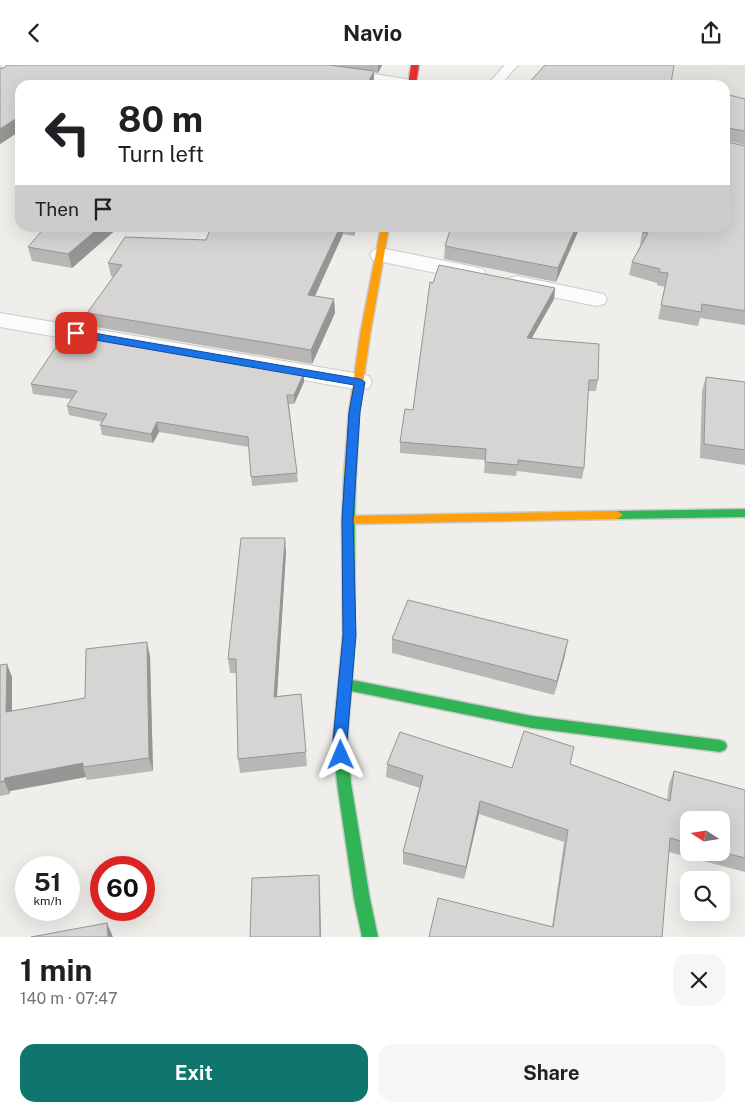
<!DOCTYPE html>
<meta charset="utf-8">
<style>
body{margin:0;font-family:"Public Sans",sans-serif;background:#f6f6f6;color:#202124;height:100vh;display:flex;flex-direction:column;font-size:19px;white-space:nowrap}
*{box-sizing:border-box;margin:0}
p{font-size:16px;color:#757577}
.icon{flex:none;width:28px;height:28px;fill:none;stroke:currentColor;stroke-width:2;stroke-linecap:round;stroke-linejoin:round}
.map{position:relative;height:872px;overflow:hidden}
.panel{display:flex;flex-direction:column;background:#fff;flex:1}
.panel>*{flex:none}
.guide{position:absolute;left:15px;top:15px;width:715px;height:152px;border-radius:15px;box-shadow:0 5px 20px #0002;background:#fff;color:#202124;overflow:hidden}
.needle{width:32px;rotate:282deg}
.tools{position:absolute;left:680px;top:746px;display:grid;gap:10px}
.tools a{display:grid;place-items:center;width:50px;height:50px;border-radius:10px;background:#fff;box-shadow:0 5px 20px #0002;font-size:25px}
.speed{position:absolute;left:15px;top:791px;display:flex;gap:10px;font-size:25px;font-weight:700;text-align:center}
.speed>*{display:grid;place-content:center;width:65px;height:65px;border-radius:50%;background:#fff;box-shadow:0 5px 20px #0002;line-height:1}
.speed small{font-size:12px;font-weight:400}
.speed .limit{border:8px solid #d22;background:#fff;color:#111}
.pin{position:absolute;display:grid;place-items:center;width:42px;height:42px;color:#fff;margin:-21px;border-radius:10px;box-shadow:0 2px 8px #0006}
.me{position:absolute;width:55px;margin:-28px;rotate:359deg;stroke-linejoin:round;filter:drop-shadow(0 0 4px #0008)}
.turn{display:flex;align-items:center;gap:18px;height:105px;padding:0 20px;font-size:22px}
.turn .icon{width:65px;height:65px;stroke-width:2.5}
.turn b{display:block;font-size:35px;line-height:42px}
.then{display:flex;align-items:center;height:48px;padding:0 20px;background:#0003;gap:10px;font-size:19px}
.round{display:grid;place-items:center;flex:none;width:52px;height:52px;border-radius:15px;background:#f6f6f6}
.overview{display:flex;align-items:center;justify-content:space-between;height:85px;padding:0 20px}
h1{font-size:30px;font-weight:700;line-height:38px}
.button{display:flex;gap:10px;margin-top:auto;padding:10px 20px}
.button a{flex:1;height:58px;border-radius:15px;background:#0f766e;color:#fff;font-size:20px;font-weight:700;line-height:58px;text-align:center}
.button a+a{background:#f6f6f6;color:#202124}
header{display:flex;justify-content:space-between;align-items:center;height:65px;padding:0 20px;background:#fff;font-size:22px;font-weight:700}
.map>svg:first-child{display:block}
.education{fill:#e2e0da}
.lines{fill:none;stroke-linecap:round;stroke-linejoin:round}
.lane-casing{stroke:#cbcccc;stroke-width:2}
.street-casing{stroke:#cbcccc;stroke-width:2}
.fast-casing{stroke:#cacacb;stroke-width:3}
.slow-casing{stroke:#cacacb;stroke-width:3}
.jam-casing{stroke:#cacacb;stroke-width:3}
.lane{fill:#fdfcfc;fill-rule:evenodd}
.street{fill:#fdfcfc;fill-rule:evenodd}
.fast{fill:#30b455;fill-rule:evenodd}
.slow{fill:#ff9f0a;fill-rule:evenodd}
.jam{fill:#e5322d;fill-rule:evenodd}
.wall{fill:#b8b7b5;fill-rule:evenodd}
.shaded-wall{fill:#969594}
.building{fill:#d6d5d3;stroke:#969594}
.route{fill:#1a73e8;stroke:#114b97}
</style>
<header><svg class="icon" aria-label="back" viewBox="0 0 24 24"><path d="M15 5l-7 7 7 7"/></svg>Navio<svg class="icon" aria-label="share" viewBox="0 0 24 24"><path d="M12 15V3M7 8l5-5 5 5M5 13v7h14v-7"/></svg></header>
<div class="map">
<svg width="745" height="872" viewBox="0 0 745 872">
<rect width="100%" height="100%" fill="#efeeea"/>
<path class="education" d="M606 0H745V52L725 47V20H603Z"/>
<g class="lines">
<g class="lane-casing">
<g id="lane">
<path d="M505 0H518L500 20H487Z"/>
<path d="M349 5 412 15 418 19 395 20 345 12 343 9Z"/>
</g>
</g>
<g class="street-casing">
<g id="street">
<path d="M381 183 475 202 483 204 486 209 483 214 475 216 373 195 370 190 373 185Z"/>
<path d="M517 211 604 229 607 234 604 239 596 241 509 223 506 218 509 213Z"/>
<path d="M0 248 360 309 369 311 372 317 369 323 360 325 0 262Z"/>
</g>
</g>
<g class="fast-casing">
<g id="fast">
<path d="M350 406 356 410C353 478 357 547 352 615L532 651 720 675 725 677 727 681 725 685 720 687 532 663 351 626 347 676 351 718 370 834 378 872H362L354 834 337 718 333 676 343 570 342 455 344 410Z"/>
<path d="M745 444V452L617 454 611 450 617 446Z"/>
</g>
</g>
<g class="slow-casing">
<g id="slow">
<path d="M381 162H389L370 270 359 347 356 410 350 414 344 410 349 347 360 270Z"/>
<path d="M617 446 623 450 617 454 348 459 342 455 348 451Z"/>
</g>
</g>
<g class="jam-casing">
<path id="jam" d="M411 0H419L416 20H408Z"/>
</g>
<use href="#lane" class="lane"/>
<use href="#street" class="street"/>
<use href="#fast" class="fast"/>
<use href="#slow" class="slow"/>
<use href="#jam" class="jam"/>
</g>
<g class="wall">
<path d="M7 0H382L378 8 374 7V19L20 20V66L0 79V3H4Z"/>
<path d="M725 29 745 34V80L727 76V77L745 81V260L700 253 698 261 658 254 665 222 657 220V218L629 210 632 197 640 181 642 167Z"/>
<path d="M119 162 72 203 32 196 28 182Z"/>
<path d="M211 162H356L354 171 343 169 315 231 334 234 335 248 312 299 90 261 87 248 113 212 111 211 108 198 206 175Z"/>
<path d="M580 162 556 217 444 194 445 181Z"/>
<path d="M433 218 555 223 554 234 532 273 598 315 596 326H588L584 403 582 414 517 406 516 411 484 408 485 395 400 388V377L413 345Z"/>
<path d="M304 308V317L294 339H289L298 417 252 421 249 382 159 367 153 378 102 370 100 360 102 357 69 350 67 341 71 334 33 329 31 319Z"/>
<path d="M706 312 745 317V400L700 393 702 326Z"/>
<path d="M286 487 277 631 301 629 307 701 240 708 238 694 236 608H230L228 594Z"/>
<path d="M392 574 565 590 554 630 392 588Z"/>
<path d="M150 591 153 706 87 715 86 712 10 726V729L0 731V600L12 612V646L85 633Z"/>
<path d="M387 699 512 703 570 699 667 735 669 719 674 706 745 725V807L669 787 662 872 552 862 564 777 479 749 464 814 403 799V787L420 723 386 712ZM689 755H721V788H689Z"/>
</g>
<g class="shaded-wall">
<path d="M378 0H382L378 8Z"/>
<path d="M374 6 373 20H367Z"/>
<path d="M20 51V66L0 79V64Z"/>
<path d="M100 162H119L72 203 68 189Z"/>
<path d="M340 162H343V169L309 244 308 230Z"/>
<path d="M354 162H356L354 171Z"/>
<path d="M576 162H580L556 217 558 203Z"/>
<path d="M555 223 554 234 526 283 527 273Z"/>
<path d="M334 234 335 248 312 299 311 285Z"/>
<path d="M304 308V317L294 339V330Z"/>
<path d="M157 357 159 367 153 378 151 369Z"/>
<path d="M285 473 286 487 276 646 274 632Z"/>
<path d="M568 575 565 590 554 630 557 616Z"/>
<path d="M147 577 150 591 153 706 149 693Z"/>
<path d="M7 599 12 612V660L6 647Z"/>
<path d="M83 698V702L86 712 10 726V729L4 716 5 713Z"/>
<path d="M480 736 479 749 464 814 466 802Z"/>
<path d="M319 810 320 823 321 872H320Z"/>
<path d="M107 858 113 872H108Z"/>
</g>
<g class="building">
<path d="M7 0H329L374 6 367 20H20V51L0 64V3H4Z"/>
<path d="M545 0H674L671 18 680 20H527Z"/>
<path d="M725 29 745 34V66L727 63V77L745 81V246L702 239 701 247 661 240 668 208 659 207 660 204 632 197 648 168 642 167 644 162H725Z"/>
<path d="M45 162H100L68 189 28 182Z"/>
<path d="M211 162H340L308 230 334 234 311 285 87 248 122 200 108 198 125 172 206 175Z"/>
<path d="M451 162H576L558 203 445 181Z"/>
<path d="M439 200 555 223 527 273 599 279 598 315H589L584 403 518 395V400L485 397 486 384 400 377 405 344 413 345 430 217 433 218Z"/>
<path d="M66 267 304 308 294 330H287L297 408 251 412 248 372 157 357 151 369 100 360 107 349 67 341 77 326 31 319Z"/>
<path d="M706 312 745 317V385L704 379Z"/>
<path d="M241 473H285L274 632 301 629 306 687 238 694 236 594H228Z"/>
<path d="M408 535 568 575 557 616 392 574Z"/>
<path d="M147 577 149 693 83 702V698L5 713 4 716 0 717V600L7 599 6 647 85 633 86 584Z"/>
<path d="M524 666 574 682 570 699 670 736 674 706 745 725V793L721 787V755H689V778L670 773 662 872H429L438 833 553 862 568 765 480 736 466 802 403 787 423 711 387 699 400 667 512 703Z"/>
<path d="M319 810 320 872H250L252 813Z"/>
<path d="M107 858 108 872H31Z"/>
</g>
<path class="route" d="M76 265 360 314 365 317 360 347 353 455 356 570 347 676 348 690 346 694 341 696 336 694 333 676 343 570 342 455 349 347 354 320 72 271V266Z"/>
</svg>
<div class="tools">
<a><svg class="needle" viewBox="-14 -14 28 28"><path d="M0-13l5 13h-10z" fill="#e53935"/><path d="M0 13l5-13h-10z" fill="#757577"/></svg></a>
<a><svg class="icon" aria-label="search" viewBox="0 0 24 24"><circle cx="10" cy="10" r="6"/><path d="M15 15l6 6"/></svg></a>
</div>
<div class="speed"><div>51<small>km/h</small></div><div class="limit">60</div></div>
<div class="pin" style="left:76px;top:268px;background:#d93025"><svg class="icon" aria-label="arrive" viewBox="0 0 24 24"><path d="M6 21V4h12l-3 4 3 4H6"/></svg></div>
<svg class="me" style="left:341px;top:690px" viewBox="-20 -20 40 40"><path d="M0-17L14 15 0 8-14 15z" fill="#1a73e8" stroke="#fff" stroke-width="4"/></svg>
<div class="guide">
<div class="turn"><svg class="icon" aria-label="left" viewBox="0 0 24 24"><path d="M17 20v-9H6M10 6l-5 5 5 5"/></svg><div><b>80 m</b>Turn left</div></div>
<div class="then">Then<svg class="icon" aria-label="arrive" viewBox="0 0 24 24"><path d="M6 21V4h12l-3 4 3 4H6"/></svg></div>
</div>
</div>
<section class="panel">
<div class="overview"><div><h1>1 min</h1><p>140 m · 07:47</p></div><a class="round"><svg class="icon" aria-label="close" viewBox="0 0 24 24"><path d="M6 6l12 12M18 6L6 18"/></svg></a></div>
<div class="button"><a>Exit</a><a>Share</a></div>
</section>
